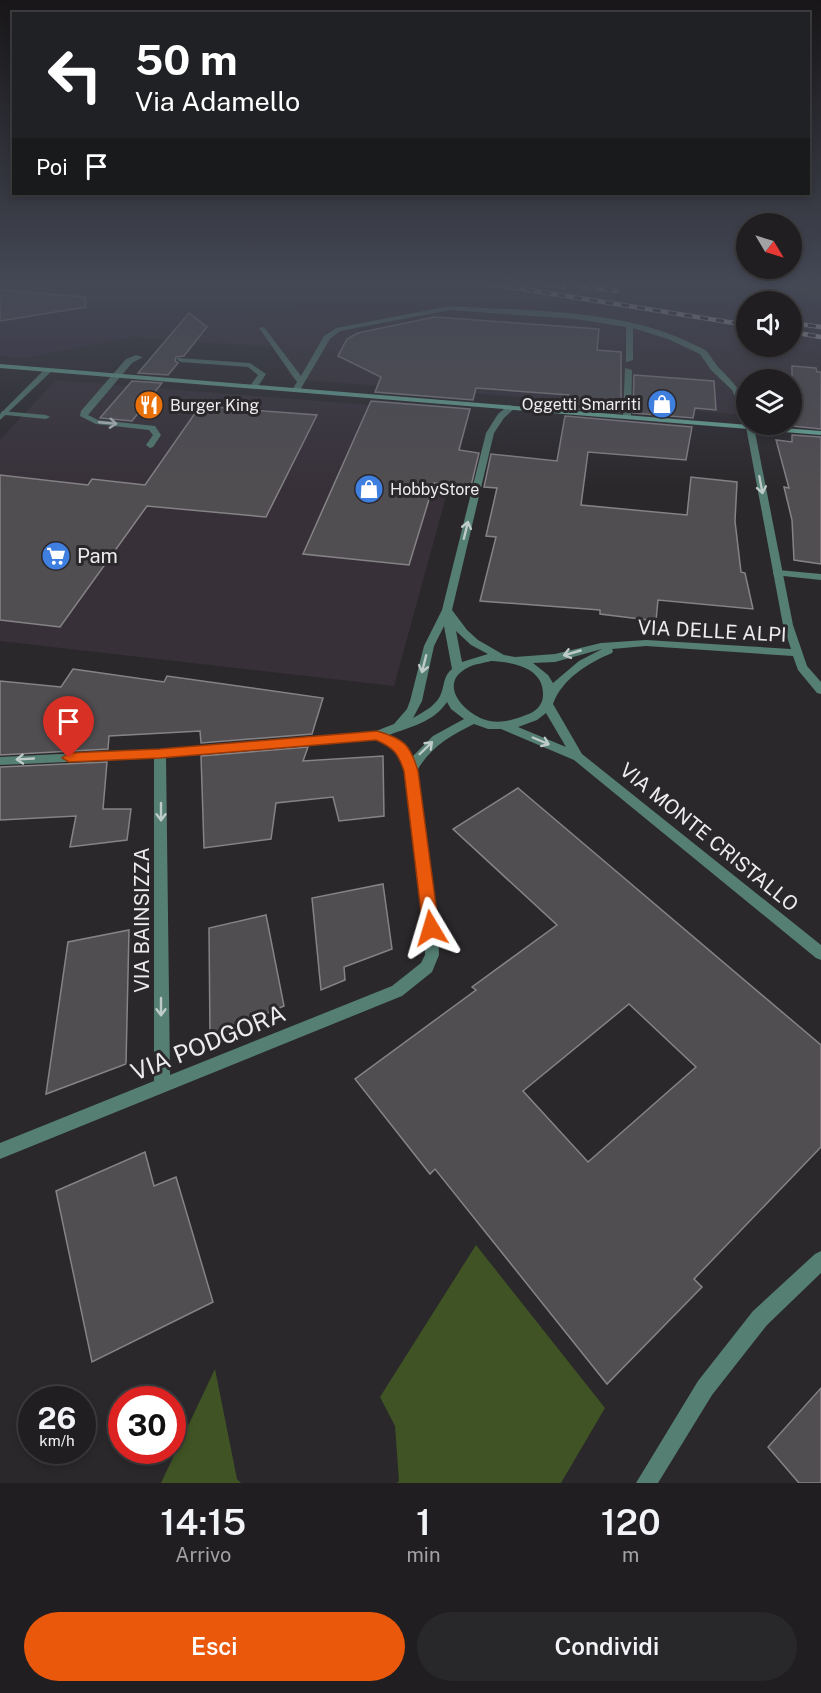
<!DOCTYPE html>
<html lang="it">
<style>
body{margin:0;font-family:"Public Sans",sans-serif;background:#282729;color:#f1f3f6;height:100vh;display:flex;flex-direction:column;font-size:22px;white-space:nowrap}
*{box-sizing:border-box;margin:0}
p{font-size:20px;color:#a2a2a5}
.icon{flex:none;width:33px;height:33px;fill:none;stroke:currentColor;stroke-width:2;stroke-linecap:round;stroke-linejoin:round}
.map{position:relative;height:1483px;overflow:hidden}
.drawer{display:flex;flex-direction:column;background:#201e20;flex:1}
.drawer>*{flex:none}
.guide{position:absolute;left:12px;top:12px;width:798px;height:183px;border-radius:0px;box-shadow:0 3px 9px #0003,0 0 0 2px #3d3c3e;background:#202124;color:#fff;overflow:hidden}
.needle{width:39px;rotate:128deg}
.tools{position:absolute;left:736px;top:213px;display:grid;gap:12px}
.tools a{display:grid;place-items:center;width:66px;height:66px;border-radius:50%;background:#201e20;box-shadow:0 3px 9px #0003,0 0 0 2px #3d3c3e;font-size:30px}
.speed{position:absolute;left:18px;top:1386px;display:flex;gap:12px;font-size:30px;font-weight:700;text-align:center}
.speed>*{display:grid;place-content:center;width:78px;height:78px;border-radius:50%;background:#201e20;box-shadow:0 3px 9px #0003,0 0 0 2px #3d3c3e;line-height:1}
.speed small{font-size:15px;font-weight:400}
.speed .limit{border:9px solid #d22;background:#fff;color:#111}
.pin{position:absolute;display:grid;place-items:center;width:51px;height:51px;color:#fff;margin:-62px -26px;border-radius:50% 50% 50% 0;rotate:-45deg;box-shadow:0 0 6px #0007}
.pin .icon{rotate:45deg}
.me{position:absolute;width:66px;margin:-33px;rotate:353deg;stroke-linejoin:round;filter:drop-shadow(0 0 4px #0008)}
.turn{display:flex;align-items:center;gap:21px;height:126px;padding:0 24px;font-size:27px}
.turn .icon{width:78px;height:78px;stroke-width:2.5}
.turn b{display:block;font-size:42px;line-height:51px}
.then{display:flex;align-items:center;height:57px;padding:0 24px;background:#0003;gap:12px;font-size:22px}
.eta{display:flex;justify-content:space-evenly;align-items:center;height:102px;text-align:center}
.eta b{font-size:36px;font-weight:600;line-height:42px}
.cta{display:flex;gap:12px;margin-top:auto;padding:12px 24px}
.cta a{flex:1;height:69px;border-radius:36px;background:#ea580c;color:#fff;font-size:24px;font-weight:600;line-height:69px;text-align:center}
.cta a+a{background:#282729;color:#f1f3f6}
.map>svg:first-child{display:block}
.built{fill:#373038;fill-rule:evenodd}
.industrial{fill:#372c3b}
.green{fill:#3f5324}
.building{fill:#514e51;stroke:#868387;stroke-width:1.5;fill-rule:evenodd}
.lines{fill:none;stroke-linecap:round;stroke-linejoin:round}
.service{fill:#557f73;fill-rule:evenodd}
.minor{fill:#557f73;fill-rule:evenodd}
.secondary{fill:#6baf9d;fill-rule:evenodd}
.rail-casing{stroke:#c2c0c2;stroke-width:4.5}
.rail{stroke:#2b282b;stroke-width:3;stroke-dasharray:8;stroke-linecap:butt}
.oneway{stroke:#bfcbc8}
.route{fill:#ea580c;stroke:#983908;stroke-width:1.5}
.labels{text-anchor:middle;dominant-baseline:central;stroke-width:6;stroke-linejoin:round;paint-order:stroke}
.far-poi-label{font-size:16px;fill:#ecebed;stroke:#2b282b;text-anchor:start}
.poi-label{font-size:20px;fill:#ecebed;stroke:#2b282b;text-anchor:start}
.street-label{font-size:20px;fill:#ecebed;stroke:#2b282b}
.near-street-label{font-size:24px;fill:#ecebed;stroke:#2b282b}
</style>
<div class="map">
<svg width="821" height="1483" viewBox="0 0 821 1483">
<rect width="100%" height="100%" fill="#2b282b"/>
<g class="built">
<path d="M338 282H768L821 298V421L792 380H747V415L292 379 273 347 131 337 389 287ZM747 302H792V346H747Z"/>
<path d="M56 380 469 413 394 686 0 641V440Z"/>
</g>
<path class="industrial" d="M0 282H338L392 287 24 358 0 356Z"/>
<g class="green">
<path d="M768 282H821V298Z"/>
<path d="M476 1245 605 1408 561 1483H397L399 1481 395 1426 380 1397Z"/>
<path d="M215 1369 237 1479 241 1483H161Z"/>
</g>
<g class="building">
<path d="M0 290 85 297 86 307 0 321Z"/>
<path d="M189 313 207 327 184 356 176 357 175 361 178 363 168 375 138 373Z"/>
<path d="M434 317 599 329 597 350 621 352V412L566 408 569 395 476 388 473 400 375 392 381 377 338 356 347 339 358 333Z"/>
<path d="M792 366 816 368 817 372H821V429L792 426Z"/>
<path d="M634 375 714 381 716 410 695 408 693 418 633 413Z"/>
<path d="M132 381 162 383 132 421 100 418Z"/>
<path d="M371 401 470 409 459 450 479 453 471 486 434 483 409 565 303 554Z"/>
<path d="M200 406 317 415 266 517 147 506 60 627 0 620V475L88 485 92 479 145 485Z"/>
<path d="M565 416 692 427 686 460 588 452 581 505 687 515 691 477 737 482 735 521 741 572 745 573 753 609 658 600 656 621 600 614V610L480 601 496 537 486 536 497 488 484 487 491 454 557 461Z"/>
<path d="M792 435 821 437V564L794 560 792 520 784 487 789 488 776 440 792 442Z"/>
<path d="M73 669 164 682 167 676 323 698 312 734 201 743 200 731 109 736 108 749 0 755V681L61 687Z"/>
<path d="M308 747 303 761 383 756 384 816 339 821 333 797 276 803 271 839 204 848 201 756Z"/>
<path d="M107 762 103 809H131L127 840 70 847 76 816 0 820V767Z"/>
<path d="M518 788 821 1045V1147L694 1279 702 1287 607 1384 435 1169 430 1174 355 1079 476 990 472 987 557 925 453 829ZM629 1004 696 1067 588 1162 523 1091Z"/>
<path d="M383 884 392 949 344 967 345 980 321 990 312 898Z"/>
<path d="M266 915 284 1006 210 1037 209 928Z"/>
<path d="M129 930 126 1064 46 1094 68 942Z"/>
<path d="M145 1152 154 1186 176 1177 213 1302 92 1362 56 1191Z"/>
<path d="M821 1388V1483H799L768 1447Z"/>
</g>
<g class="lines">
<g class="service">
<path d="M450 306C523 311 617 309 684 340 690 343 699 346 705 350 711 355 715 365 722 371 736 385 747 397 747 417L743 415 732 390 711 370 700 354 668 339 633 328V360L626 362V327L576 319 450 310 340 331 330 339 300 390 296 392 292 390 297 382 259 328 264 327 301 376 324 336 336 328Z"/>
<path d="M136 355 143 357 132 363 88 415 98 420 155 426 161 435 153 447 150 448 146 445 153 435 149 430 96 424 80 416 81 411 126 359Z"/>
<path d="M178 358 250 363 266 374 257 388H254L250 386 258 375 248 367 181 362 177 360Z"/>
<path d="M625 368 632 370 631 417 627 419 623 417Z"/>
<path d="M2 411 46 415 50 417 46 419 5 415 1 413Z"/>
<path d="M778 570 821 574V580L774 575 773 573Z"/>
</g>
<g class="minor">
<path d="M46 368 53 370 0 420V414Z"/>
<path d="M509 405 516 407 504 418 494 433 452 610 467 630 478 640 504 655 515 657 555 654 601 643 646 640 791 649 783 625 746 427 750 425 754 427 793 625 807 666 821 682V694L817 693 798 670 793 656 646 646 612 649 613 651 612 653C588 663 562 679 553 704L582 754 821 945V960L816 958 574 760 501 729H488L474 724C450 736 430 747 417 771L438 928 439 955 432 972 402 996 0 1159V1143L154 1081V758L0 765V757L160 749 376 731 394 724 407 709 410 701 424 646 442 610 486 433 498 414ZM444 626 452 669C444 676 445 681 442 691 438 705 425 711 413 718L422 701 434 646ZM456 631 471 645 488 654 462 662ZM602 649 579 661 553 683 548 675 533 663 555 662ZM491 661C513 662 544 668 543 695 543 706 535 712 526 715 514 720 502 723 490 721 465 716 435 683 469 667 475 664 484 663 491 661ZM447 702 451 709 464 719 433 736 412 757 405 745 389 735C410 727 434 722 447 702ZM546 713 566 747 518 727 537 720ZM376 739 396 751 405 771 424 928 425 955 421 963 392 986 170 1075 166 757Z"/>
<path d="M821 1251V1273L767 1325 712 1395 658 1483H636L698 1381 753 1311 815 1254Z"/>
</g>
<path class="secondary" d="M0 364 821 431V435L0 368Z"/>
<g class="rail-casing">
<g id="rail">
<path d="M479 282 747 325"/>
<path d="M538 282 564 287"/>
<path d="M557 282 616 291"/>
<path d="M792 323 821 327"/>
<path d="M792 332 821 337"/>
</g>
</g>
<use href="#rail" class="rail"/>
</g>
<defs><path id="oneway-shaft" d="M-6 0H5M1.5-3L5.5 0L1.5 3" fill="none" stroke-width="1.6" stroke-linecap="round" stroke-linejoin="round" transform="scale(1.5)"/></defs>
<g class="oneway">
<use href="#oneway-shaft" transform="translate(108 423) rotate(5)"/>
<use href="#oneway-shaft" transform="translate(761 485) rotate(79)"/>
<use href="#oneway-shaft" transform="translate(466 530) rotate(-76)"/>
<use href="#oneway-shaft" transform="translate(572 653) rotate(164)"/>
<use href="#oneway-shaft" transform="translate(424 664) rotate(104)"/>
<use href="#oneway-shaft" transform="translate(541 741) rotate(23)"/>
<use href="#oneway-shaft" transform="translate(426 748) rotate(-44)"/>
<use href="#oneway-shaft" transform="translate(25 759) rotate(177)"/>
<use href="#oneway-shaft" transform="translate(161 812) rotate(90)"/>
<use href="#oneway-shaft" transform="translate(161 1007) rotate(90)"/>
</g>
<linearGradient id="sky" x2="0" y2="1"><stop stop-color="#181618"/><stop offset="0.58" stop-color="#444855"/><stop offset="1" stop-color="#444855" stop-opacity="0"/></linearGradient>
<rect width="821" height="489" fill="url(#sky)"/>
<path class="route" d="M377 731C404 739 410 744 418 771L439 928 436 933 431 935 425 933 423 928 404 771C398 753 394 748 376 740L160 758 69 762 62 758 69 753 160 749Z"/>
<defs>
<g id="shop-disc" transform="scale(1.5)"><circle r="9.5" fill="#3f7fe0" stroke="#2b282b"/><path d="M-5-2.5h2.3a2.7 3.5 0 0 1 5.4 0H5L5.5 6h-11ZM-1.5-2.5h3a1.5 2.3 0 0 0-3 0Z" fill="#fff"/></g>
<g id="restaurant-disc" transform="scale(1.5)"><circle r="9.5" fill="#e8710a" stroke="#2b282b"/><path d="M-5-6h1v4h1v-4h1v4h1v-4h1v5L-1.5 .5V6h-2V.5L-5-1ZM5-6V6H3V1.5H1.5Q1.5-4 5-6Z" fill="#fff"/></g>
<g id="supermarket-disc" transform="scale(1.5)"><circle r="9.5" fill="#3f7fe0" stroke="#2b282b"/><path d="M-6-5.5h2.5l.6 2H6L4.5 2H-2.5L-4.4-4H-6ZM-1.5 3.2a1.3 1.3 0 1 0 .1 0ZM3 3.2a1.3 1.3 0 1 0 .1 0Z" fill="#fff"/></g>
</defs>
<g fill-rule="evenodd">
<use href="#shop-disc" x="662" y="404"/>
<use href="#restaurant-disc" x="149" y="405"/>
<use href="#shop-disc" x="369" y="489"/>
<use href="#supermarket-disc" x="56" y="556"/>
</g>
<g class="labels">
<g class="far-poi-label">
<text x="641" y="404" text-anchor="end">Oggetti Smarriti</text>
<text x="170" y="405">Burger King</text>
<text x="390" y="489">HobbyStore</text>
</g>
<g class="poi-label">
<text x="77" y="556">Pam</text>
</g>
<g class="street-label">
<text transform="translate(712 631) rotate(3)">VIA DELLE ALPI</text>
<text transform="translate(709 837) rotate(39)">VIA MONTE CRISTALLO</text>
<text transform="translate(142 920) rotate(-90)">VIA BAINSIZZA</text>
</g>
<g class="near-street-label">
<text transform="translate(208 1042) rotate(-22)">VIA PODGORA</text>
</g>
</g>
</svg>
<div class="tools">
<a><svg class="needle" viewBox="-14 -14 28 28"><path d="M0-13l5 13h-10z" fill="#e53935"/><path d="M0 13l5-13h-10z" fill="#a2a2a5"/></svg></a>
<a><svg class="icon" aria-label="sound" viewBox="0 0 24 24"><path d="M4 9h4l5-4v14l-5-4H4zM17 9q2 3 0 6"/></svg></a>
<a><svg class="icon" aria-label="layers" viewBox="0 0 24 24"><path d="M12 4l9 5-9 5-9-5zM3 14l9 5 9-5"/></svg></a>
</div>
<div class="speed"><div>26<small>km/h</small></div><div class="limit">30</div></div>
<div class="pin" style="left:69px;top:758px;background:#d93025"><svg class="icon" aria-label="arrive" viewBox="0 0 24 24"><path d="M6 21V4h12l-3 4 3 4H6"/></svg></div>
<svg class="me" style="left:431px;top:928px" viewBox="-20 -20 40 40"><path d="M0-17L14 15 0 8-14 15z" fill="#ea580c" stroke="#fff" stroke-width="4"/></svg>
<div class="guide">
<div class="turn"><svg class="icon" aria-label="left" viewBox="0 0 24 24"><path d="M17 20v-9H6M10 6l-5 5 5 5"/></svg><div><b>50 m</b>Via Adamello</div></div>
<div class="then">Poi<svg class="icon" aria-label="arrive" viewBox="0 0 24 24"><path d="M6 21V4h12l-3 4 3 4H6"/></svg></div>
</div>
</div>
<section class="drawer">
<div class="eta">
<div><b>14:15</b><p>Arrivo</p></div>
<div><b>1</b><p>min</p></div>
<div><b>120</b><p>m</p></div>
</div>
<div class="cta"><a>Esci</a><a>Condividi</a></div>
</section>
